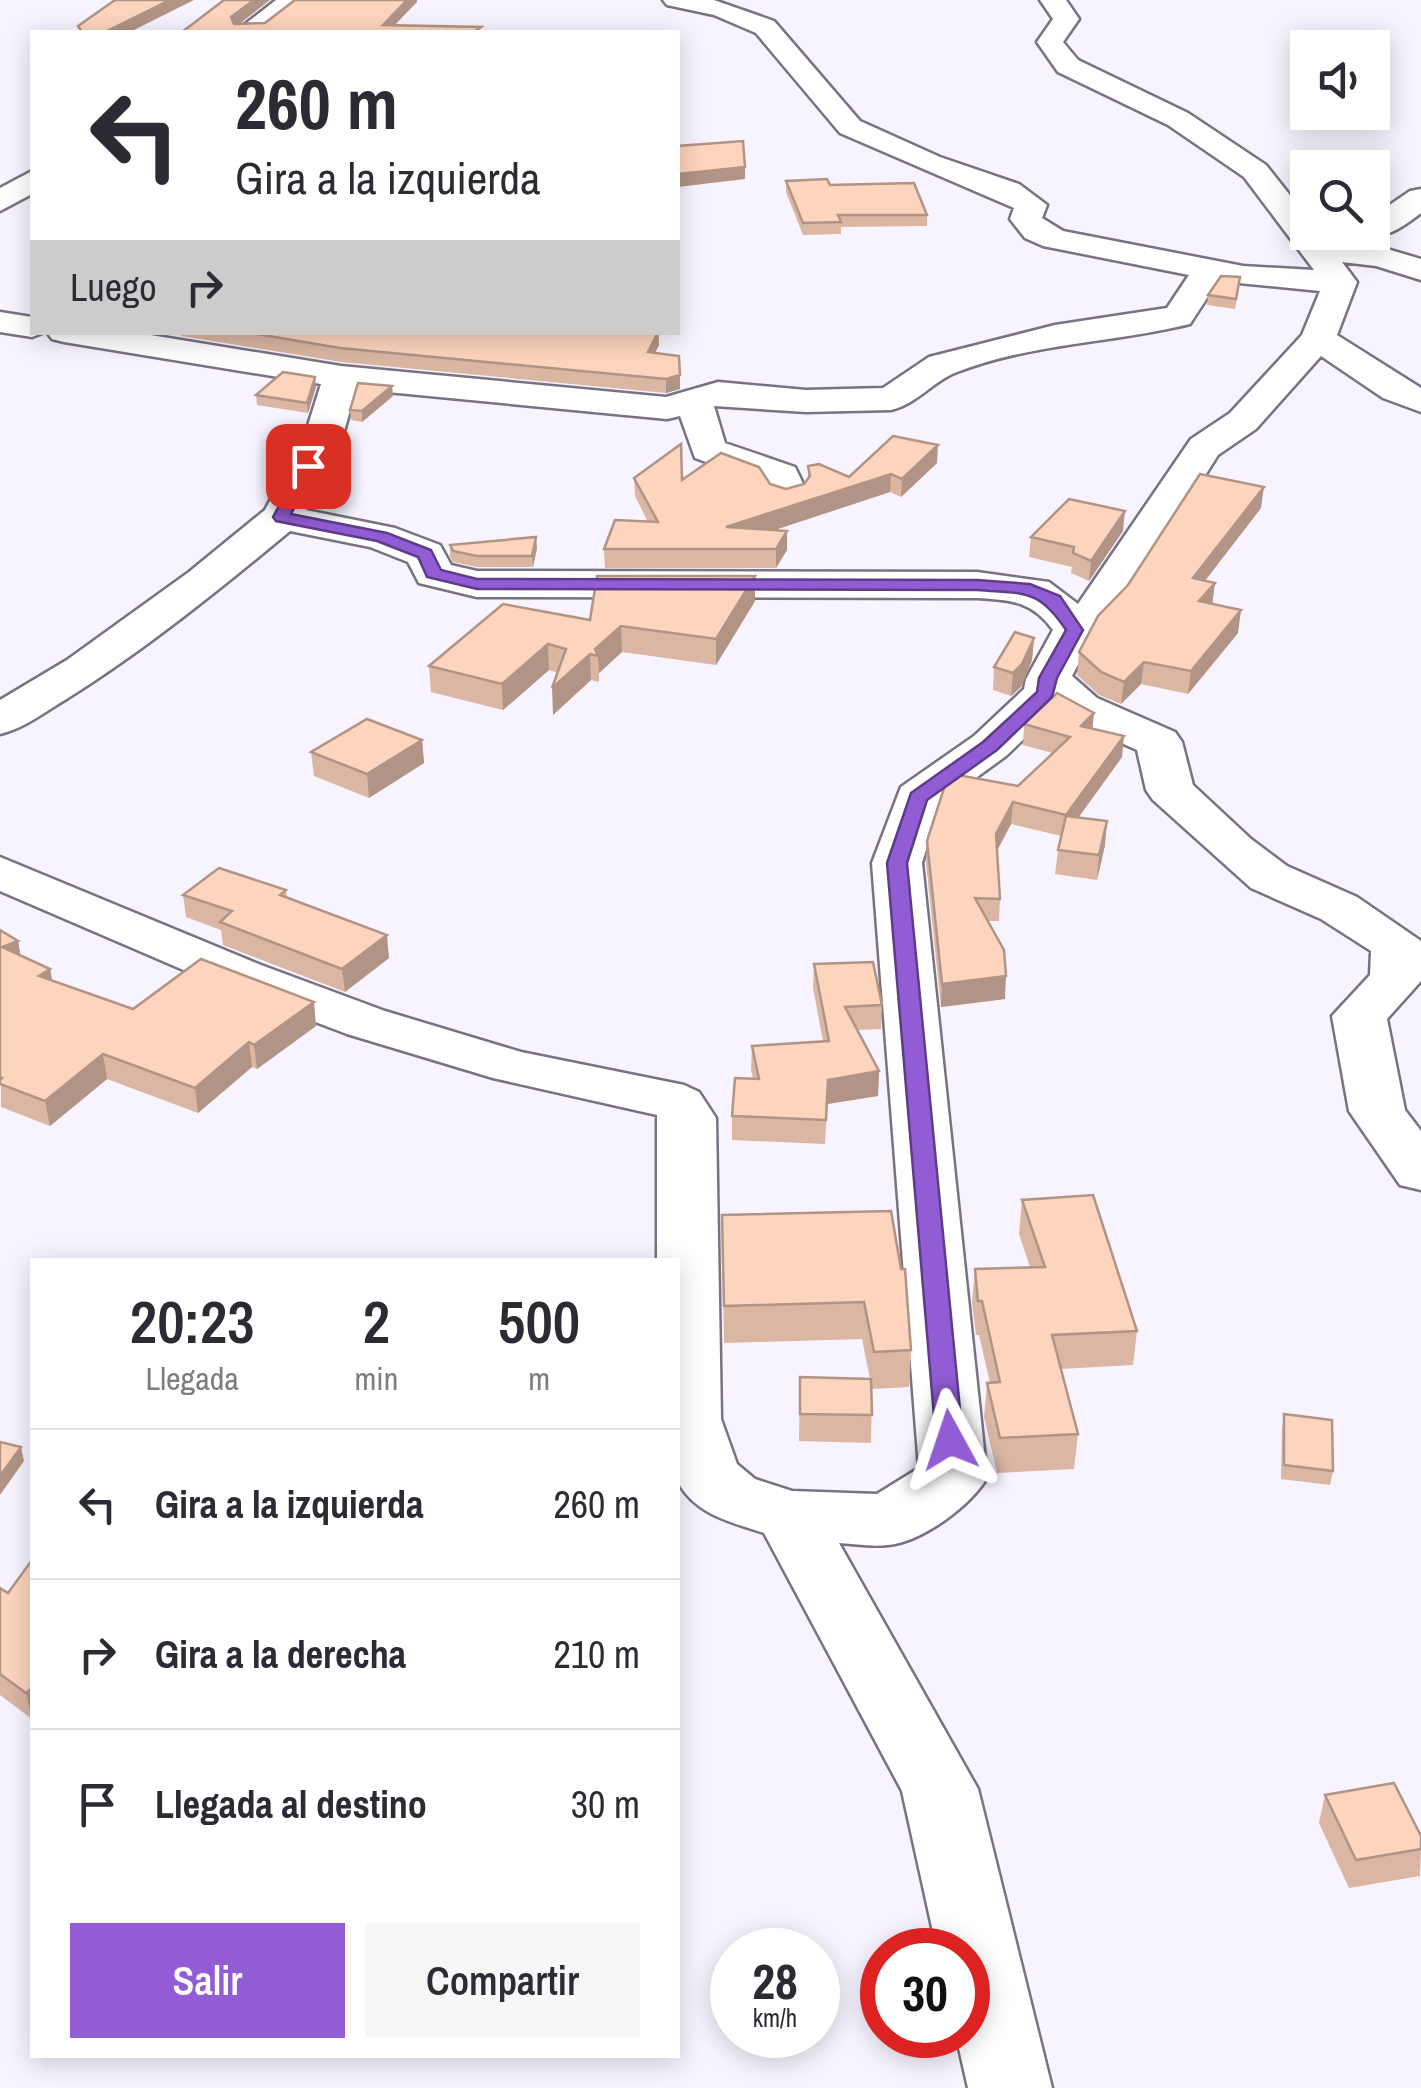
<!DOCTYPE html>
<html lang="es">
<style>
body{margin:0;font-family:"Archivo Narrow",sans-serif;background:#f7f7f7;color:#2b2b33;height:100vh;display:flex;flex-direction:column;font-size:38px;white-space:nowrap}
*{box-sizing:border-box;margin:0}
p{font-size:32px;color:#7c7c81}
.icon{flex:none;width:55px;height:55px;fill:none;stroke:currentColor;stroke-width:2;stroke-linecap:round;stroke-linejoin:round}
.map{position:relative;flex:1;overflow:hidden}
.details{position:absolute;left:30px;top:1258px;width:650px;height:800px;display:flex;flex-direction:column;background:#fff;border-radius:0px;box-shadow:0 5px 25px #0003}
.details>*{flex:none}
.guide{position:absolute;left:30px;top:30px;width:650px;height:305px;border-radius:0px;box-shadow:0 5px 25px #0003;background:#fff;color:#2b2b33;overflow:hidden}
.fabs{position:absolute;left:1290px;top:30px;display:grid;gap:20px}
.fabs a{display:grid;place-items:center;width:100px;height:100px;border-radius:0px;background:#fff;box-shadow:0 5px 25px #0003;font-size:50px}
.speed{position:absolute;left:710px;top:1928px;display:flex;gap:20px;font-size:50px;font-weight:700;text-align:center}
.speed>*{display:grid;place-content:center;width:130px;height:130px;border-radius:50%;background:#fff;box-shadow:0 5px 25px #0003;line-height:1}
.speed small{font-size:25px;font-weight:400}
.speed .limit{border:15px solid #d22;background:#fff;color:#111}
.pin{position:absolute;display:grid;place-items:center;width:85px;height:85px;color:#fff;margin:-42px;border-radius:20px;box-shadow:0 5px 15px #0006}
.me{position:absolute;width:110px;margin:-55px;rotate:355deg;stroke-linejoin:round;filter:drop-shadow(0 0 8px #0008)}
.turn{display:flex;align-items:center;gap:35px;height:210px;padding:0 40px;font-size:45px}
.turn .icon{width:130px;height:130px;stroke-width:2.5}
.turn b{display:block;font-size:70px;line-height:85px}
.then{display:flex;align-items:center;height:95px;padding:0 40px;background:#0003;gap:20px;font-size:38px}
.eta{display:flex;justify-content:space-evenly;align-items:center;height:170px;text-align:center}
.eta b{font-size:60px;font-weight:600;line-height:70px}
.button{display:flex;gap:20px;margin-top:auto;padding:20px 40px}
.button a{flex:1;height:115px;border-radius:0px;background:#925cd4;color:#fff;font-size:40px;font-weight:600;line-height:115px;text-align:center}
.button a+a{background:#f7f7f7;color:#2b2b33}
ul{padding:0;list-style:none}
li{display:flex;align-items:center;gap:30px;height:150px;padding:0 40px;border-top:2px solid #e1e1e2}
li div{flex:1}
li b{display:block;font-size:38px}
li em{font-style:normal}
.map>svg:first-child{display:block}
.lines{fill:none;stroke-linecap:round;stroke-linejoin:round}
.minor-casing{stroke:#797282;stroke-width:5}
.minor{fill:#fff;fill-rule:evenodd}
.wall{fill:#dab6a3}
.shaded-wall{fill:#b19485}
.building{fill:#fdd4be;stroke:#b19485;stroke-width:2.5}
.route{fill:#925cd4;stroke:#5f3c8a;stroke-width:2.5}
</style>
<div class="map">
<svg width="1421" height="2088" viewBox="0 0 1421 2088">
<rect width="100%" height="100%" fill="#f8f4ff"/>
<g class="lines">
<g class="minor-casing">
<g id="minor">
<path d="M276 0H305L264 32H235Z"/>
<path d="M663 0H714L774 21 860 121 940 157 1019 184 1047 205 1042 218 1063 231 1243 266 1314 270 1244 177 1168 125 1058 72 1037 42 1053 19 1040 0H1066L1079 19 1063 42 1078 60 1188 113 1266 165 1308 218V232H1319L1325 241 1380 247 1421 259V280L1376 266 1342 262 1357 282 1337 335 1421 388V412L1383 398 1321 356 1256 429 1218 455 1123 605 1093 636 1072 676 1097 698 1175 732 1182 742 1193 785 1251 839 1287 866 1357 897 1421 941V981L1387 1019 1405 1110 1421 1131V1190L1400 1185 1349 1111 1332 1016 1370 975 1371 951 1321 919 1251 888 1153 800 1146 790 1137 750 1065 718 1055 709 1006 756 940 804 922 863 987 1478C970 1506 922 1542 888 1545 872 1547 855 1544 839 1543L978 1789 1052 2088H968L956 2035H968V1950H937L902 1791 764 1533C731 1522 696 1515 678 1482V1260H657V1115L493 1078 347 1034 223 987 0 891V857L261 965 385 1011 521 1052 684 1085 699 1092 716 1118 721 1419 737 1464 755 1479 792 1491 877 1494 919 1468 872 863 901 787 974 736 1024 689 1026 679 1053 630C1032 601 1011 600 977 598L477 597 419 583 408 562 370 547 290 531C219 590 146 649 68 698 46 711 25 728 0 734V700L67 660 189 572 265 510 305 435 321 384 64 342 52 339 47 332H132L341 366 666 397 718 382 806 390 883 388 929 357 1055 325 1167 308 1189 275 1043 246 1025 238 1010 219 1014 208 840 133 756 33 714 15 667 5ZM1218 281 1320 291 1302 335 1230 413 1191 439 1078 604 1049 582 977 572 477 571 451 565 440 545 395 528 306 510 343 435 356 389 667 419 680 416 695 458 761 482 773 500 787 504 801 500 807 492 795 467 725 443 714 406 806 412 891 410C917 404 933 381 957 372 1032 343 1113 343 1190 324Z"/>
<path d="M32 171V194L0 211V188Z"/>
<path d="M1421 189V213C1403 227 1384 241 1361 235L1372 232V217L1410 191Z"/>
<path d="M0 312 32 317V332H45L32 337 0 332Z"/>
</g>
</g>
<use href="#minor" class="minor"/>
</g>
<g class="wall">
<path d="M786 181 830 185 927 215V226L841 227V234L803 235 786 192Z"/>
<path d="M1240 277 1235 309 1207 305 1208 295Z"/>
<path d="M181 332H659V345L655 353 680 389 666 393 341 362 181 336Z"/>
<path d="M392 386 393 396 362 422 351 420 350 410Z"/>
<path d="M316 387 308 413 257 405 256 395Z"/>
<path d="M937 463 901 497 890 492 774 530 787 531V550L776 568H605L604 549 648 522 635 496 634 478 770 484 786 489 804 484 808 480V466L849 477Z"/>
<path d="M1261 508 1205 581 1215 583 1212 604 1238 633 1188 694 1141 684 1121 704 1099 695 1077 675 1079 652Z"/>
<path d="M1123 531 1089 581 1071 573 1072 567 1029 557 1031 537Z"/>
<path d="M450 545 537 548 533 567H477L453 562 450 556Z"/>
<path d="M755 601 716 665 622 652 599 673V682L591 680 553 715 558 673 549 670 503 710 431 692 429 666 590 620Z"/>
<path d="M1034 638 1032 660 1021 687 1011 696 993 690 994 667Z"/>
<path d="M1024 724 1093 728 1122 757 1079 817 1105 845 1097 880 1055 874 1058 850 1061 836 1011 824 997 851 1000 899 999 921H988L1005 999 941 1007 926 863 927 841 1018 786 1052 753 1023 745Z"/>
<path d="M422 740 424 763 369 798 314 776 311 752Z"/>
<path d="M286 890 287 897 389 958 345 992 223 945 221 930 186 917 183 895Z"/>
<path d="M0 930 18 941 20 955 50 969 52 980 133 1009 316 1026 257 1069 252 1067 198 1113 107 1079 50 1126 1 1107Z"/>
<path d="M814 964 882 1005 881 1029 857 1030 879 1071 878 1096 827 1104 825 1144 732 1140V1116L753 1079 751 1070 752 1046 823 1041 813 988Z"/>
<path d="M1022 1200 1137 1331 1133 1365 1060 1369 1078 1434 1074 1469 997 1473 984 1417 987 1383H990L979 1335H976L972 1303 975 1269 1030 1267 1019 1234Z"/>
<path d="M891 1211 911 1350 909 1387 872 1389 871 1443 799 1441 800 1377 870 1379 862 1339 724 1343 722 1215Z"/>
<path d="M1284 1414 1333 1471 1330 1485 1281 1479 1282 1428Z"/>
<path d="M0 1588 8 1593 32 1719 0 1695Z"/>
<path d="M1325 1795 1421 1849 1420 1876 1349 1888 1319 1823Z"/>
</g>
<g class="shaded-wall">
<path d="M170 0H194L130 32H105Z"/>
<path d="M254 0H270L233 29 231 17Z"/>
<path d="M407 0H417V2L388 32 383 25Z"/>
<path d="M745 167V179L678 187V174Z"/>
<path d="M658 332 659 345 648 366V352Z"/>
<path d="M680 375V389L666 393V379Z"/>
<path d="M315 377 316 387 308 413 307 403Z"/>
<path d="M392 386 393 396 362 422V411Z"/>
<path d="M938 445 937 463 901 497 902 479Z"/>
<path d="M891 474 890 492 726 546V527Z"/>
<path d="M1264 487 1261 508 1190 600 1193 578Z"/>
<path d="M1125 511 1123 531 1089 581 1091 561Z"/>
<path d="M787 531V550L776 568V549Z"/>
<path d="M536 537 537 548 533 567 532 556Z"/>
<path d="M755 576V601L716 665V639Z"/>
<path d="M1215 583 1212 605 1199 601Z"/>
<path d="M1241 610 1238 633 1188 694 1191 671Z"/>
<path d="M621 626 622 652 599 673 598 656 595 649Z"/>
<path d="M1034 638 1032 660 1021 687 1011 696 1013 673Z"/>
<path d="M548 644 549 670 503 710 502 684Z"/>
<path d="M590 654 591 680 553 715 552 688Z"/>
<path d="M1144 662 1141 684 1121 704 1124 682Z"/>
<path d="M1094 713 1092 734 1081 726Z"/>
<path d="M1124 736 1122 757 1064 837 1066 815Z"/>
<path d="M422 740 424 763 369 798 367 774Z"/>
<path d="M1013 802 1011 824 994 856 996 834Z"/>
<path d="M1107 821 1105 845 1097 880 1099 855Z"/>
<path d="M387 935 389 958 345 992 342 969Z"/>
<path d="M18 941 22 965 2 947Z"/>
<path d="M50 969 54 992 39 976Z"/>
<path d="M1006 976 1005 999 941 1007 942 984Z"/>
<path d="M314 1002 316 1026 257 1069 254 1045Z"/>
<path d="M249 1042 252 1067 198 1113 195 1088Z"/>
<path d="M103 1054 107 1079 50 1126 45 1101Z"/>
<path d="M879 1071 878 1096 827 1104 825 1144 828 1080Z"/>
<path d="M21 1447 24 1461 0 1495V1476Z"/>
<path d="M32 1688V1720L26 1693Z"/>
</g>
<g class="building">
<path d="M115 0H170L105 32H82L78 26Z"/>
<path d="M224 0H254L231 17 234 24 265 23 295 0H407L383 25 481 27 474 32H182Z"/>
<path d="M743 141 745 167 678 174V146Z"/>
<path d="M827 179 830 185 914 183 927 215H838L841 222 803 223 786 181Z"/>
<path d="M1221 276 1240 277 1236 299 1208 295Z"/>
<path d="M245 332H658L648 352 679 356 680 375 666 379 340 348Z"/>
<path d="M283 372 315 377 307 403 256 395Z"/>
<path d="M358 383 392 386 362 411 350 410Z"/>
<path d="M893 436 938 445 902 479 891 474 726 527 787 531 776 549H604L615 520 658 522 634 478 681 444 682 480 721 453 759 467 770 484 786 489 804 484 810 476 808 466 819 464 849 477Z"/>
<path d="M1200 474 1264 487 1193 578 1215 583 1199 601 1241 610 1191 671 1144 662 1124 682 1101 672 1079 652 1098 616 1128 585Z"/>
<path d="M1069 499 1125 511 1091 561 1073 553 1074 547 1031 537Z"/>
<path d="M536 537 532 556H477L453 551 450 545Z"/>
<path d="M597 576H755L716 639 621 626 595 649 598 656 590 654 552 688 566 649 548 644 502 684 429 666 503 604 590 620Z"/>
<path d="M1015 632 1034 638 1022 664 1013 673 994 667Z"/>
<path d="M1057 693 1094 713 1081 726 1124 736 1066 815 1013 802 996 834 1000 899 975 898 1004 950 1006 976 942 984 927 841 945 785 958 775 1018 786 1070 737 1024 724Z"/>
<path d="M367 719 422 740 367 774 311 752Z"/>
<path d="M1066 816 1107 821 1099 855 1058 850Z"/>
<path d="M219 868 286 890 280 895 387 935 342 969 220 922 232 911 183 895Z"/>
<path d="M0 930 18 941 2 947 50 969 39 976 133 1009 201 959 314 1002 254 1045 249 1042 195 1088 103 1054 45 1101 0 1084V1080L2 1078 0 1077Z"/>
<path d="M873 962 882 1005 845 1007 879 1071 828 1080 826 1120 732 1116 735 1078 759 1079 752 1046 829 1041 814 964Z"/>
<path d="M1093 1195 1137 1331 1052 1335 1078 1434 1000 1438 987 1383 1000 1382 982 1301H978L975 1269 1045 1267 1022 1200Z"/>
<path d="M891 1211 901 1269H905L911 1350 874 1352 864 1302 724 1306 722 1215Z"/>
<path d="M800 1377 871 1379 872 1415 800 1414Z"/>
<path d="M1284 1414 1332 1420 1333 1471 1284 1465Z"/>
<path d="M0 1442 21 1447 0 1476Z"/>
<path d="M32 1560V1688L26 1693 0 1674V1588L8 1593Z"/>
<path d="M1394 1783 1421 1836V1849L1356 1860 1325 1795Z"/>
</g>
<path class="route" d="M308 462 316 466 291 514 387 533 431 550 441 570 477 579 977 580 1030 584 1060 596 1083 630 1057 678 1052 697 997 750 927 800 907 863 963 1440 959 1447H940L936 1440 887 863 911 793 983 742 1037 692 1039 678 1066 630C1038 588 1024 594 977 590L477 589 427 577 418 557 377 541 276 521 273 517 301 466Z"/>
</svg>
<div class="fabs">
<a><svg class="icon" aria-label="sound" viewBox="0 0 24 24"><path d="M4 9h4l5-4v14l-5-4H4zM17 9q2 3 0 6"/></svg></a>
<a><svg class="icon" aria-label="search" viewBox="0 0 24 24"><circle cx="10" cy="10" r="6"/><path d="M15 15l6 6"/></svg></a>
</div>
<div class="speed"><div>28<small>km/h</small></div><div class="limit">30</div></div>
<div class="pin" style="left:308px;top:466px;background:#d93025"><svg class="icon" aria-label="arrive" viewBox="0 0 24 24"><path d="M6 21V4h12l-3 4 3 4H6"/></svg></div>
<svg class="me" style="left:950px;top:1440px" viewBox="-20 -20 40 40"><path d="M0-17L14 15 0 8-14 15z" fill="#925cd4" stroke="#fff" stroke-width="4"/></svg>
<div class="guide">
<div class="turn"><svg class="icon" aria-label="left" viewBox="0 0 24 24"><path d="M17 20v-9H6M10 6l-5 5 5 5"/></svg><div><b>260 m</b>Gira a la izquierda</div></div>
<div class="then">Luego<svg class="icon" aria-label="right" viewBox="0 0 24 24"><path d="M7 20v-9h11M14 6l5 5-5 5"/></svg></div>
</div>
<section class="details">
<div class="eta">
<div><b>20:23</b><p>Llegada</p></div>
<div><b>2</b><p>min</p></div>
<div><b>500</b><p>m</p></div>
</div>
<ul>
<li><svg class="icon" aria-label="left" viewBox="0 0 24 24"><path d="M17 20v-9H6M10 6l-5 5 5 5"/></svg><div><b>Gira a la izquierda</b></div><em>260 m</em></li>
<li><svg class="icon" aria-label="right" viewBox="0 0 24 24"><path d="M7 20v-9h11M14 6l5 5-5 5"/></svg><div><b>Gira a la derecha</b></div><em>210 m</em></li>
<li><svg class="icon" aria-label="arrive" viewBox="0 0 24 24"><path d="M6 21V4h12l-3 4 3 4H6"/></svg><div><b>Llegada al destino</b></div><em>30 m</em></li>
</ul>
<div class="button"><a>Salir</a><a>Compartir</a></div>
</section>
</div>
